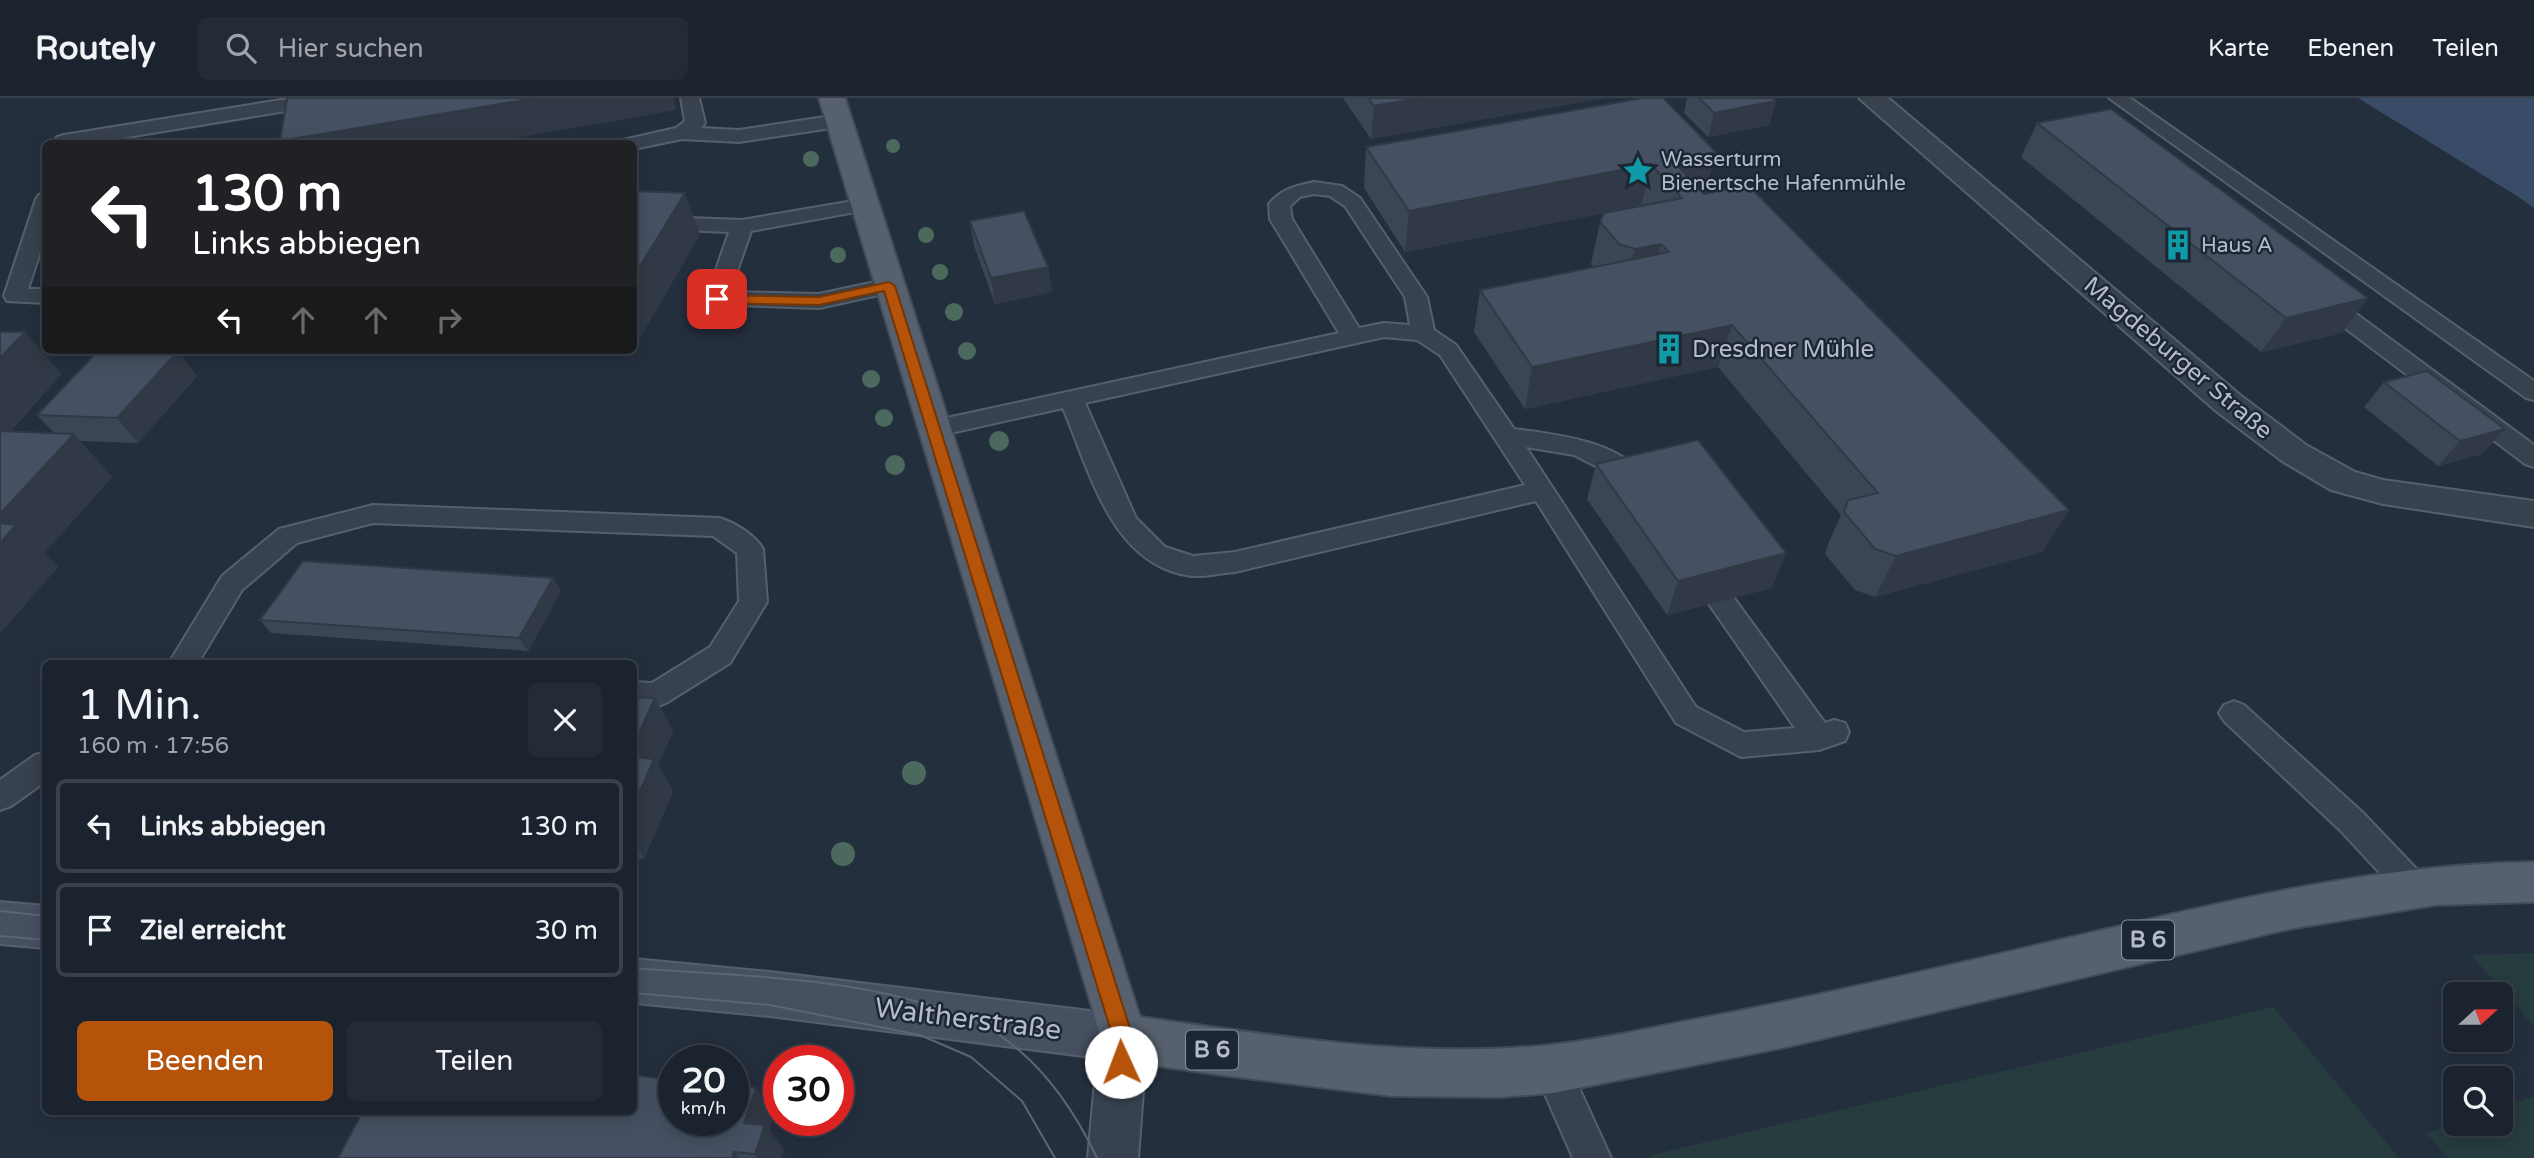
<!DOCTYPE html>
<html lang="de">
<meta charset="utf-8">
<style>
body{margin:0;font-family:"Varela Round",sans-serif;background:#242b36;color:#f1f3f6;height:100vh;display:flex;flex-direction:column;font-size:26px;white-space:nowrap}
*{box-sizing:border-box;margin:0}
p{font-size:23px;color:#a0a4aa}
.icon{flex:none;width:38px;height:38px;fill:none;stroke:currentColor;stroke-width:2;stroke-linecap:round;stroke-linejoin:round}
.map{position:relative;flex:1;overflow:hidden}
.details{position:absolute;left:42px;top:562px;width:595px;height:455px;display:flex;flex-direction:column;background:#1b232e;border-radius:10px;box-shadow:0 4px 18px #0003,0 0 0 2px #39404a}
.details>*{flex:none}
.guide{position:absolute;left:42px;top:42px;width:595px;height:214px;border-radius:10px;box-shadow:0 4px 18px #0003,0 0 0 2px #39404a;background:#202124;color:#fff;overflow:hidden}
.needle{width:46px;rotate:69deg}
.tools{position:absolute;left:2443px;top:884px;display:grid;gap:14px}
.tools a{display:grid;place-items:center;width:70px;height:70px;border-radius:10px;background:#1b232e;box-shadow:0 4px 18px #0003,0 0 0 2px #39404a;font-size:35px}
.speed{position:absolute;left:658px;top:947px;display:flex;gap:14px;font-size:35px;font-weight:700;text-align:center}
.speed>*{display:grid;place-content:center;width:91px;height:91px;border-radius:50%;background:#1b232e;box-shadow:0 4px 18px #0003,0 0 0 2px #39404a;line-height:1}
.speed small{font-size:18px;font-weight:400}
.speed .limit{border:10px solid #d22;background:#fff;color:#111}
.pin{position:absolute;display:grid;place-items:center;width:60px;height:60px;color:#fff;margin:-30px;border-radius:14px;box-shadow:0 4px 10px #0006}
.me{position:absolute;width:77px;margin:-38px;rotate:358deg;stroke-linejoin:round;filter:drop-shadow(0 0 5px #0008)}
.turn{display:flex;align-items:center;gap:24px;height:147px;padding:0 35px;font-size:32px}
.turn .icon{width:91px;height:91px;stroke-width:2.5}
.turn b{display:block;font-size:49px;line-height:60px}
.lanes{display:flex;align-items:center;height:66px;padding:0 35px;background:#0003;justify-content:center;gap:35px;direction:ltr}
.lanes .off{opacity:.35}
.round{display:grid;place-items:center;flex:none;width:74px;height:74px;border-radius:10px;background:#242b36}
.headline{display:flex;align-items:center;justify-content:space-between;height:119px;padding:0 35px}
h1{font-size:42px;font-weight:600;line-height:52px}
.action{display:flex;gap:14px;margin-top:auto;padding:14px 35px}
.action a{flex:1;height:80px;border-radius:10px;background:#b45309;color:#fff;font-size:28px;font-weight:600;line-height:80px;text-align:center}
.action a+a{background:#242b36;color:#f1f3f6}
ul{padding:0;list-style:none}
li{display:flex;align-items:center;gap:21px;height:94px;margin:0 14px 10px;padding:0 21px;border:4px solid #39404a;border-radius:10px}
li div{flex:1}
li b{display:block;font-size:26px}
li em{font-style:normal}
header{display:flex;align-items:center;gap:42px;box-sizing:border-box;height:98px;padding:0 35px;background:#1b232e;border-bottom:2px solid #39404a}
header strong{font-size:33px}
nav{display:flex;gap:38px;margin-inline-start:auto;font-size:24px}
.search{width:490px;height:63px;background:#242b36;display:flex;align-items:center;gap:18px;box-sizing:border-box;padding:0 24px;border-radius:10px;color:#a0a4aa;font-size:26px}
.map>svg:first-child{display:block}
.green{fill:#263c3f}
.water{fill:#394c67}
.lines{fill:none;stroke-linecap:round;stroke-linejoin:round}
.lane-casing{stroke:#565f6c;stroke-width:4}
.street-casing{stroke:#565f6c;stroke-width:4}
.secondary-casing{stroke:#565f6c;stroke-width:4}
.primary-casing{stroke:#414a57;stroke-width:4}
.lane{fill:#38414e;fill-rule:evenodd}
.street{fill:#38414e;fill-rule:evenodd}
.secondary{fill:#465061;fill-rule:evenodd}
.primary{fill:#56606e;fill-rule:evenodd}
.tram{stroke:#5a6575;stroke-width:2}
.tree{fill:#4b6a5d}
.wall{fill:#3b4654}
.shaded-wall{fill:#303945}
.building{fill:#455162;stroke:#303945;stroke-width:2}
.route{fill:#b45309;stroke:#753606;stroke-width:2}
.labels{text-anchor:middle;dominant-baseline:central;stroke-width:5;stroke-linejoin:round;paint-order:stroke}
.far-poi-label{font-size:21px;fill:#b4bcc9;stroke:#1d2633;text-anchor:start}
.shield{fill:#1d2633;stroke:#878f9c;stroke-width:2}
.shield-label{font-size:23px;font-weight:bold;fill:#b4bcc9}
.poi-label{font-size:24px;fill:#b4bcc9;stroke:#1d2633;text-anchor:start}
.street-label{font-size:24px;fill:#b4bcc9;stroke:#1d2633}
.near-street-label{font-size:28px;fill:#b4bcc9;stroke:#1d2633}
</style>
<header>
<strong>Routely</strong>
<div class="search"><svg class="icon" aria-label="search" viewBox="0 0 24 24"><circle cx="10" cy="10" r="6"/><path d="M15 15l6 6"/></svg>Hier suchen</div>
<nav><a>Karte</a><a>Ebenen</a><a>Teilen</a></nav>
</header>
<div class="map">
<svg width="2534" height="1060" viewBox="0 0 2534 1060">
<rect width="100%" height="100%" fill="#242f3e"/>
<g class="green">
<path d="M2534 855V928L2471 857Z"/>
<path d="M2273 909 2399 1060H1652L1651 1057Z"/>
<path d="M2534 998V1060H2448L2426 1035 2455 1025 2501 1026V1009Z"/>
</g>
<path class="water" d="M2358 0H2534V110L2517 98Z"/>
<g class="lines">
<g class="lane-casing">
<g id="lane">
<path d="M293 0H337L328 6 85 46H53L57 39 64 37Z"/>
<path d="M681 0H699L705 25 701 30 739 32 838 17 848 23 838 29 739 44 682 41 634 51V46H620L623 42 676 30 685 23Z"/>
<path d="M2109 0H2130L2534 283V302L2526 300Z"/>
<path d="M1314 84 1342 88 1360 100 1427 199 1434 232 1456 247 1514 331C1559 337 1625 343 1651 387L1647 393 1638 396 1629 393 1605 373 1574 357 1526 349 1696 609 1744 634 1795 630 1707 503 1711 496 1721 493 1731 496 1825 625 1834 622 1845 625 1849 634 1845 643 1819 652 1741 659 1676 625 1536 403 1235 474C1221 475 1205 479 1192 478 1111 468 1090 373 1063 310L933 339 924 337 921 331 924 325 933 323 1339 235 1270 121 1269 106C1281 91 1296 88 1314 84ZM1314 96 1330 98 1345 108 1405 199 1410 227 1384 225 1359 230 1292 121 1290 108 1300 99ZM1384 239 1417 242 1440 257 1525 387 1235 454 1193 458 1165 449 1136 420 1085 305Z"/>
<path d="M46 95V136L28 191H46V205L7 203 4 198 36 101 39 97Z"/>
<path d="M865 101 872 103 875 107 872 111 751 133 730 194 819 196 889 181 897 183 900 188 897 193 819 210 709 206 706 201 729 134 634 130V118L742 122Z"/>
<path d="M2320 193 2328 195 2534 347V369L2525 366 2312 205 2309 200 2312 195Z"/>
<path d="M373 407 719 420C734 424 755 437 763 451L767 504 730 565 666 605 656 609 634 607V584L652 585 710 549 739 503 737 455 713 438 373 425 297 445 242 492 198 565H169L222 478 279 431Z"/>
<path d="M2234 603 2244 607 2362 714 2424 779 2429 789 2424 799 2413 803 2402 799 2340 732 2224 623 2219 615 2224 607Z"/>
<path d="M46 654V683L11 708 0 712V682L35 657Z"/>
<path d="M1552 954 1565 959 1611 1060H1573L1534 971 1539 959Z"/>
</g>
</g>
<g class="street-casing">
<g id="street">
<path d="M1859 0H1888L2240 297 2306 347 2355 374 2383 382 2534 403V429L2383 406 2331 392 2282 363 2216 313Z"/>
<path d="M1123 917 1140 924 1147 940 1138 1060H1088L1099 940 1106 924Z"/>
</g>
</g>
<g class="secondary-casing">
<g id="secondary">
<path d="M0 804 46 808V850L0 846Z"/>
<path d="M634 861 770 874 1123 917 1140 924 1147 940 1140 956 1123 963 770 918 634 905Z"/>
</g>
</g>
<g class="primary-casing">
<path id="primary" d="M819 0H845L1140 919C1277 938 1413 961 1550 947 1600 942 1649 930 1697 921 1835 895 1971 862 2107 831 2248 798 2388 766 2534 764V804L2435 807 2289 831 1791 948 1553 995 1500 999 1392 998 1229 978 1123 963 1106 956Z"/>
</g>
<use href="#lane" class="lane"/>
<use href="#street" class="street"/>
<use href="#secondary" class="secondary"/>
<use href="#primary" class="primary"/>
<g class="tram">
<path d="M0 813 46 818"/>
<path d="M0 838 46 842"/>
<path d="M634 870C734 878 839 878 935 909 951 915 969 920 985 928 1037 958 1072 1007 1097 1060"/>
<path d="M634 895 770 907 920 937 971 959 1022 1003 1055 1060"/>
</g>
</g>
<g class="tree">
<circle cx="893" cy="48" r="7"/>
<circle cx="811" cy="61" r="8"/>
<circle cx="926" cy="137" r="8"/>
<circle cx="838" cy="157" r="8"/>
<circle cx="940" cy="174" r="8"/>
<circle cx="954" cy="214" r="9"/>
<circle cx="967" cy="253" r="9"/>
<circle cx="871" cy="281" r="9"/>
<circle cx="884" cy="320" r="9"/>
<circle cx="999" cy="343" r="10"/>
<circle cx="895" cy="367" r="10"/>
<circle cx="914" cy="675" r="12"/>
<circle cx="843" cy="756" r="12"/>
</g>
<g class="wall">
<path d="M1343 0H1605L1371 41Z"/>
<path d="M1687 0H1773L1776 3 1769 27 1708 39 1684 15Z"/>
<path d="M2037 25 2368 200 2342 235 2261 254 2021 59Z"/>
<path d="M1366 49 1716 54 1705 95 2069 412 2042 454 1875 499 1855 492 1825 456 1829 444 1841 417 1718 269 1525 311 1474 234 1480 192 1594 169 1591 166 1600 124 1641 108 1405 154 1364 90Z"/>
<path d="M970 123 1048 169 1052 194 995 206 974 148Z"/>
<path d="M0 234H25L61 276 11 333 54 335 37 317 178 253 197 278 138 345 80 343 112 379 44 455 58 469 0 535Z"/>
<path d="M2384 284 2505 331 2482 356 2438 368 2364 309Z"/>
<path d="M1596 366 1772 490 1667 517 1587 401Z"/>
<path d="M553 480 561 493 528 553 271 535 260 522Z"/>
<path d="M634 599 655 600 673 633 658 667 673 693 644 761 634 760Z"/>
<path d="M756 990 775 1016 769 1032 784 1052 781 1060H338Z"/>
</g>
<g class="shaded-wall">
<path d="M536 0H674L676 12 483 46H281L280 43Z"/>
<path d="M1419 0H1605L1371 41 1374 8Z"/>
<path d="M1776 3 1769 27 1708 39 1714 15Z"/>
<path d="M1716 54 1705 95 1682 100 1672 62Z"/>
<path d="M1651 66 1641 108 1405 154 1409 113Z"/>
<path d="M685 95 700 137 636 247 634 242V178Z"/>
<path d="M1661 146 1650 187 1625 192 1635 151Z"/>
<path d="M1048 169 1052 194 995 206 991 180Z"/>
<path d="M2368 200 2342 235 2261 254 2286 220Z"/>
<path d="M1732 227 1718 269 1525 311 1532 269Z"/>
<path d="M25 234 61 276 0 345V260Z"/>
<path d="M178 253 197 278 138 345 117 320Z"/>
<path d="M2505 331 2482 356 2438 368 2460 343Z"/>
<path d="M74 336 112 379 44 455 58 469 0 535V416Z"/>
<path d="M2069 412 2042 454 1875 499 1896 458Z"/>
<path d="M1786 455 1772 490 1667 517 1678 483Z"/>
<path d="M553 480 561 493 528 553 519 540Z"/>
<path d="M655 600 673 633 658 667 673 693 644 761 634 745V646Z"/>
<path d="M756 990 775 1016 769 1032 784 1052 781 1060H758L755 1056 744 1025Z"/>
<path d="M734 1054 739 1060H732Z"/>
</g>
<g class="building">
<path d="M287 0H536L280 43Z"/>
<path d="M1368 0H1419L1374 8Z"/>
<path d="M1643 0H1663L1716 54 1672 62 1704 96 1748 87 2069 412 1896 458 1875 451 1844 414 1848 402 1878 395 1732 227 1532 269 1480 192 1669 154 1661 146 1635 151 1619 146 1600 124 1604 115 1682 100 1651 66 1409 113 1366 49Z"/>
<path d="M1699 0H1773L1776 3 1714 15Z"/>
<path d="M2111 11 2368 200 2286 220 2037 25Z"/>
<path d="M634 93 685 95 634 178Z"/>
<path d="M1024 113 1048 169 991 180 970 123Z"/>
<path d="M0 234H25L0 260Z"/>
<path d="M99 252 178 253 117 320 37 317Z"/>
<path d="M2427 273 2505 331 2460 343 2384 284Z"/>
<path d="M0 333 74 336 0 416Z"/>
<path d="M1698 342 1786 455 1678 483 1596 366Z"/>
<path d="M0 425 16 427 0 445Z"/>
<path d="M303 463 553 480 519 540 260 522Z"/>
<path d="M634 599 655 600 634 646Z"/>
<path d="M634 659 654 661 634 707Z"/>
<path d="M634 977 674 982V1022H733V988L756 990 744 1025 765 1027 755 1056 734 1054 732 1060H338L363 1013H634Z"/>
</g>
<path class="route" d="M889 184 895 188 1133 940 1128 971 1121 974 1114 971 1111 964 1113 940 884 193 819 207 717 205 711 201 717 197 819 199Z"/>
<defs>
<g id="sight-bare" transform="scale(2.415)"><path d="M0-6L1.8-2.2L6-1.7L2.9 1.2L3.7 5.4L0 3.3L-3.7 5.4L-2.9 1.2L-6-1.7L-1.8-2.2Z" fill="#0f9aa8" stroke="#1d2633" stroke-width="2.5" paint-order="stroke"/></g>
<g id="building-bare" transform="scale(2.415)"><path d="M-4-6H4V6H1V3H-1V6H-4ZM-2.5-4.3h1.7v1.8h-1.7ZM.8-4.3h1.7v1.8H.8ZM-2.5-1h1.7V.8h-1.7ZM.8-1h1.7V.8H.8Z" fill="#0f9aa8" stroke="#1d2633" stroke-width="2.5" paint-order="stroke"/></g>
</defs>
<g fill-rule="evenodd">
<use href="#sight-bare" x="1638" y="73"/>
<use href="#building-bare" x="2178" y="147"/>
<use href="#building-bare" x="1669" y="251"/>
</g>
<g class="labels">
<g class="far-poi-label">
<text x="1661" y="61">Wasserturm<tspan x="1661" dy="24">Bienertsche Hafenmühle</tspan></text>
<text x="2201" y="147">Haus A</text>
</g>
<g class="shield">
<rect x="2122" y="822.5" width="52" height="39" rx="5"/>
<rect x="1186" y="932.5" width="52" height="39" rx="5"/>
</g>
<g class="shield-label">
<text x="2148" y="842">B 6</text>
<text x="1212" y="952">B 6</text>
</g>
<g class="poi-label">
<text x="1692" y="251">Dresdner Mühle</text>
</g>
<g class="street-label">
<text transform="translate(2178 260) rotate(40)">Magdeburger Straße</text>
</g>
<g class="near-street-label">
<text transform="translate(968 921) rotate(7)">Waltherstraße</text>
</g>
</g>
</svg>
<div class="tools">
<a><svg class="needle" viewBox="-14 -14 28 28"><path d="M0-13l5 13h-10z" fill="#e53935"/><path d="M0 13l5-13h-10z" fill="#a0a4aa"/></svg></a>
<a><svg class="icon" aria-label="search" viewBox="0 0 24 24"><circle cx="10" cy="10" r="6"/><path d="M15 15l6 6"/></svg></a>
</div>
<div class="speed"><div>20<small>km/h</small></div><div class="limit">30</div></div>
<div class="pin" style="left:717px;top:201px;background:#d93025"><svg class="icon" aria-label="arrive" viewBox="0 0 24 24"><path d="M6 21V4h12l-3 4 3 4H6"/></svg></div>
<svg class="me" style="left:1121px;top:964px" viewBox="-20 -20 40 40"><circle r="19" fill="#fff"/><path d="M0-13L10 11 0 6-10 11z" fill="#b45309"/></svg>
<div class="guide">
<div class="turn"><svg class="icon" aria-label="left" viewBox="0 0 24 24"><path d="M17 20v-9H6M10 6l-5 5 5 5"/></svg><div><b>130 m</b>Links abbiegen</div></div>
<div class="lanes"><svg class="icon" aria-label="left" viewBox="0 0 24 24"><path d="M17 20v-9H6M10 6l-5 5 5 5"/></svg><svg class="icon off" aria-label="ahead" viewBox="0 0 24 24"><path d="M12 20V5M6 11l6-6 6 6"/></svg><svg class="icon off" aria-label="ahead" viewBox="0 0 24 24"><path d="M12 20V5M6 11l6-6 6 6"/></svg><svg class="icon off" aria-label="right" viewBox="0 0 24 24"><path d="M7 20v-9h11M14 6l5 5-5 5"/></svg></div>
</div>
<section class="details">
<div class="headline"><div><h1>1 Min.</h1><p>160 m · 17:56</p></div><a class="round"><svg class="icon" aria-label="close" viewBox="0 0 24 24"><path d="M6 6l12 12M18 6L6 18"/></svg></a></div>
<ul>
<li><svg class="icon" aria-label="left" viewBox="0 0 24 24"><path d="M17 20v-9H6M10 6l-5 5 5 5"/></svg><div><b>Links abbiegen</b></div><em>130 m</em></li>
<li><svg class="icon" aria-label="arrive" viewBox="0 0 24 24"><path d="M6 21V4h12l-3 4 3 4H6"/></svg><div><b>Ziel erreicht</b></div><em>30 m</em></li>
</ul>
<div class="action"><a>Beenden</a><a>Teilen</a></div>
</section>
</div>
